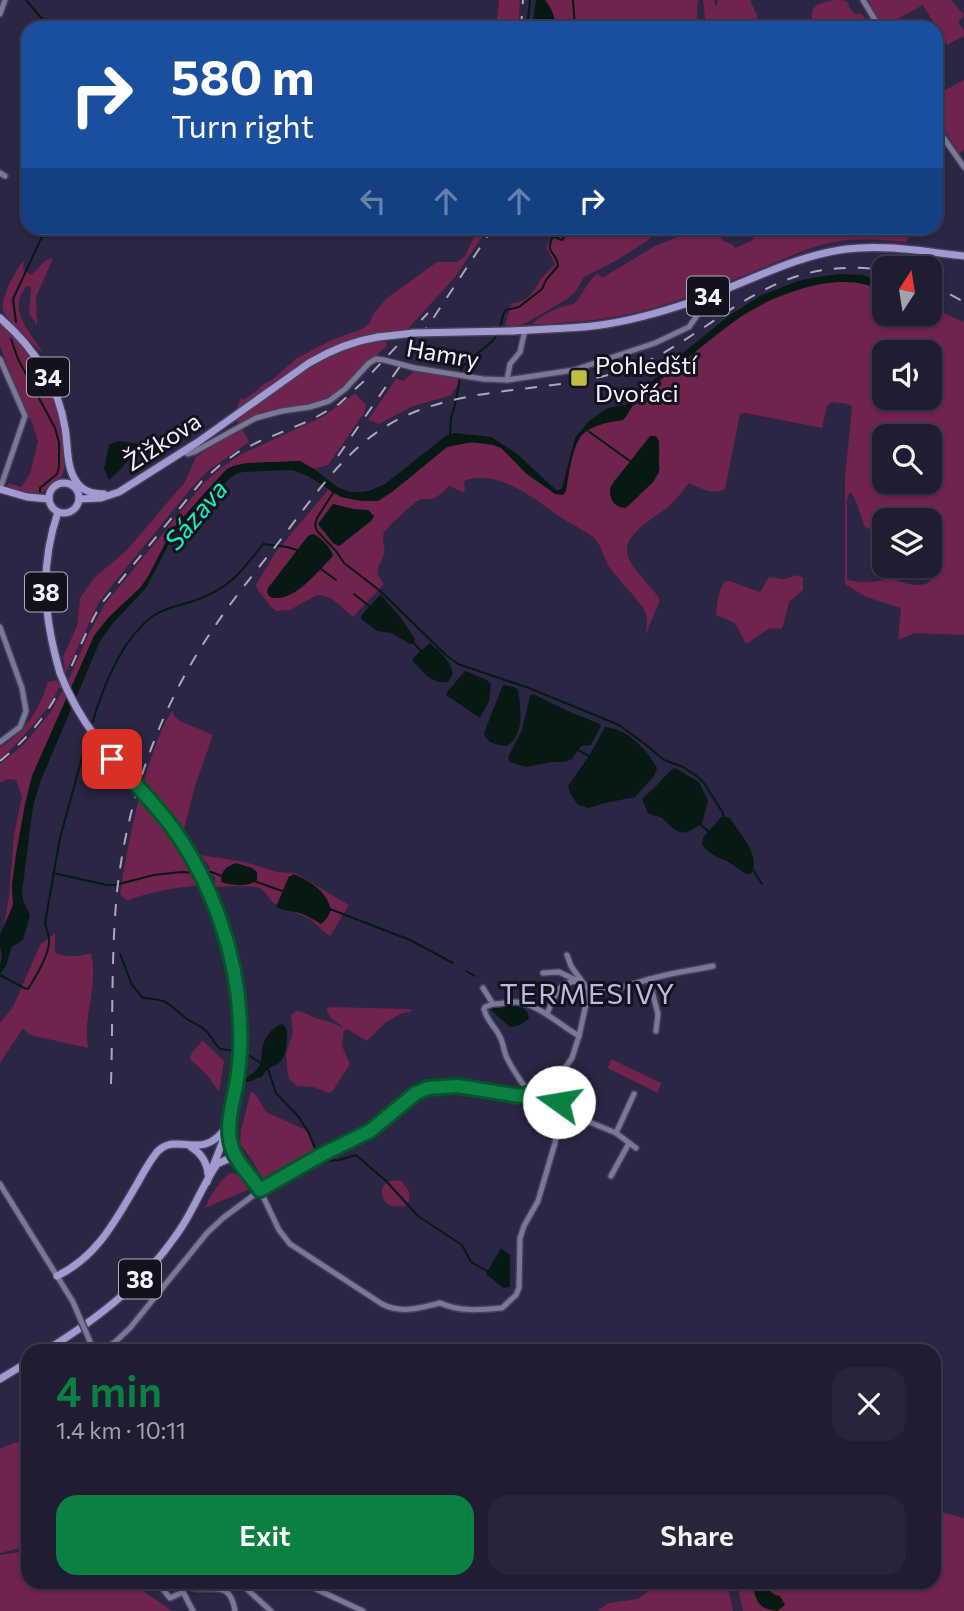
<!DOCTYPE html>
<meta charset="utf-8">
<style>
body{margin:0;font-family:Commissioner,sans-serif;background:#28253a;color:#f1f3f6;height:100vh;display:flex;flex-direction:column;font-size:26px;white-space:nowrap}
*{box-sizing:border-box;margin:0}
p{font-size:23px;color:#a2a1ac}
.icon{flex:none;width:38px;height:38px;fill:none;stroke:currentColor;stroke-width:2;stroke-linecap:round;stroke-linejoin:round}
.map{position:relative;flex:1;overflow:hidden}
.sheet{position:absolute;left:21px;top:1344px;width:920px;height:245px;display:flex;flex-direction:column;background:#201c32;border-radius:21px;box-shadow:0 2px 5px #0004,0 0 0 2px #3d3a4d}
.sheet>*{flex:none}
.hud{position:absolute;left:21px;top:21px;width:922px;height:214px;border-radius:21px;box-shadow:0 2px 5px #0004,0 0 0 2px #3d3a4d;background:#1a4fa0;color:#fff;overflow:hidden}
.needle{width:46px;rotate:12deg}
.controls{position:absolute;left:872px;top:256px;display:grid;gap:14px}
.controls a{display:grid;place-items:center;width:70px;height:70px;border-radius:14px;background:#201c32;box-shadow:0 2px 5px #0004,0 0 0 2px #3d3a4d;font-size:35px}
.pin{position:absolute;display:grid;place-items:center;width:60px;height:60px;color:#fff;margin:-30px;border-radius:14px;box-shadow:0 4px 10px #0006}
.me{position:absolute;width:77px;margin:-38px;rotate:283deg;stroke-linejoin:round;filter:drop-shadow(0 0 5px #0008)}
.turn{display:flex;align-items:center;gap:24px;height:147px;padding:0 35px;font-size:32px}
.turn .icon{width:91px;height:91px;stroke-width:2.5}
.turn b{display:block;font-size:49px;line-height:60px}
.lanes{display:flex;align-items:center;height:66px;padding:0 35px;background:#0003;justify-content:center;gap:35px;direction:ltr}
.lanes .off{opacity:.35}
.round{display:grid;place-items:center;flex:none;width:74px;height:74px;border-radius:21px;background:#28253a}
.head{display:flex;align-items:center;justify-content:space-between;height:119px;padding:0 35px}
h1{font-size:42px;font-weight:600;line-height:52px;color:#0b8043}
.button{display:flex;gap:14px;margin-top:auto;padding:14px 35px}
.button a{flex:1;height:80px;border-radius:21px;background:#0b8043;color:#fff;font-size:28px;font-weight:600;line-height:80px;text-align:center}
.button a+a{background:#28253a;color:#f1f3f6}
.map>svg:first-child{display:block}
.green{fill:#6f234d;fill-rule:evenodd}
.water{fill:#071913}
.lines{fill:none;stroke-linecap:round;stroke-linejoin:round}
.stream{stroke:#071913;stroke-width:2}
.minor-casing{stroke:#444057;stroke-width:8}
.major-casing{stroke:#444057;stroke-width:10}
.minor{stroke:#7b7799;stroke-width:5}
.major{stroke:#a19ad0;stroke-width:7}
.rail{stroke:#aaa8ba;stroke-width:2;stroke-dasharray:12 12;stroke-linecap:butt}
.minor-bridge-casing{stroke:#444057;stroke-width:8;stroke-linecap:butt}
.major-bridge-casing{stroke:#444057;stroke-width:10;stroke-linecap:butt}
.minor-bridge{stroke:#7b7799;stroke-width:5}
.major-bridge{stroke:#a19ad0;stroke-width:7}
.route-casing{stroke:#07532c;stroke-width:18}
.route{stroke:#0b8043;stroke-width:12}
.poi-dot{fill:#bebf42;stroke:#13111e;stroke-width:2.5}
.labels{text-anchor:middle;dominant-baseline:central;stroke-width:6;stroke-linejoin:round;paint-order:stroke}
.shield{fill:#13111e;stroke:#b0aebb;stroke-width:2}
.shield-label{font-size:23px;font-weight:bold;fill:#f3f2fe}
.street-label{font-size:24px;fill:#f3f2fe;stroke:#13111e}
.poi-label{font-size:24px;fill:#f3f2fe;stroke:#13111e;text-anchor:start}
.water-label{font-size:26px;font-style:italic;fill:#0df6c1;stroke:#13111e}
.quarter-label{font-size:28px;letter-spacing:2px;fill:#bdb9de;stroke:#13111e}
</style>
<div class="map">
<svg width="964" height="1611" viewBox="0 0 964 1611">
<rect width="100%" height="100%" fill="#2a2643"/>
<g class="green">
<path d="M499 0H520L518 28H496Z"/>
<path d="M545 0H699C695 8 698 19 699 28H558L551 9Z"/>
<path d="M703 0H714L715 5 717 6 718 0H750L757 15 756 28H706Z"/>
<path d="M834 0C852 0 845 2 854 14H862L870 28H822L818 25H812V10L818 4Z"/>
<path d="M868 0H951L964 15 958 22 964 31V36L947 45 923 5 881 28H871L868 18 874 10Z"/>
<path d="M964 80V150L959 153 936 117V95Z"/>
<path d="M476 228H488L455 277 407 330 366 336 326 350 297 366 239 408 237 407 241 398 243 400 255 392 264 384 272 380 297 358 332 340 362 329 369 324 374 313 387 298 437 262H457L465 256 475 235Z"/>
<path d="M568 228H653L654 229V228H672L657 236 654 235 647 241 619 259 584 277 576 291 567 299 526 323 513 327 505 325 512 303C527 302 532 294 539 282 543 275 550 270 555 264L546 247 553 233 562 235Z"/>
<path d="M700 228 717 232 722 240 733 245 735 248 753 240 751 228H914L906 242C886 240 866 238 847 240 815 243 785 259 755 271 694 296 636 319 569 322 557 323 544 325 532 324 543 314 560 306 574 304 585 292 585 284 598 273L602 278 655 246Z"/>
<path d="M53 258 36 297 37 325 29 313 31 287 27 286C6 308 30 332 42 351H40C31 342 7 320 3 310 0 299 16 270 23 261L24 264 23 269 31 275 46 260Z"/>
<path d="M843 280 863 283 884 293V313H929V310H936L964 322V635L915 633 898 640 901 608 866 597 845 584V476L852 409V406L848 404 832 402 827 406 822 428 745 413 740 414 725 489C713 496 701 488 689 483 682 492 675 501 667 508 652 520 616 537 630 561 638 576 652 586 660 600L645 636C646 629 648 621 646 614 642 602 618 580 610 568 604 559 602 546 595 539 586 531 573 525 563 519 537 501 500 469 466 480L464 482 465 491 463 492 449 486C444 490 438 498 432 499 430 499 422 499 421 499 415 501 386 528 384 533 381 540 386 547 384 554 379 570 372 568 384 584L353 617C342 608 332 595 317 595L290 610 277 611 272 608 258 590 256 585 275 553 328 490C365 511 383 499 413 475 424 465 436 456 447 447 459 442 491 441 501 448 511 454 517 465 524 472 534 482 551 488 563 495 567 480 573 441 585 432 596 424 610 422 623 420L634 404 678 365 740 317 770 300 813 285ZM884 352H929V397H884ZM884 436H929V481H884ZM642 446 660 451 658 463 660 468 653 482 629 505 610 495V490L613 482 635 456ZM849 493 852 494C858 504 860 516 865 527 887 536 882 559 884 579 873 584 859 582 847 580V500ZM333 504 353 509 370 511 373 518 340 546H337L318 524ZM884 520H929C929 530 928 543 930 553 931 560 936 567 934 574 929 594 898 582 886 575L884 565ZM332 557C317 572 291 607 268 595L267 592Z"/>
<path d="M0 322C15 336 29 350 39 368 53 391 72 447 63 473 61 479 57 481 52 485 45 490 43 494 34 495L7 488 9 483 21 487 30 474 38 441 31 420 24 410 0 346Z"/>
<path d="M379 341 386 342 387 346 327 400 263 412 238 424 237 419C282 387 323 350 379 341Z"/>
<path d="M413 372 462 379 451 395 411 407 379 424 368 420 396 379 404 381Z"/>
<path d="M355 393 366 405 364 413 328 465 314 469 300 461 241 464 227 469 172 530 149 575 141 587 108 618 94 636 32 776 12 885 13 905 3 931 9 897 14 835 22 797 16 780 7 779 0 783V764L24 744 50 713 69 679 88 635 105 604 204 483 221 468 240 455 324 416Z"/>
<path d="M242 428 249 442 209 470 192 487 118 578 99 602 51 704 20 740 0 760V748C24 732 40 710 48 682L57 680V683L65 670 63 657 77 626 80 598 94 578 126 551 185 482 196 457 230 433Z"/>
<path d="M798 575 803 578V590L789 602 783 626 781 629 770 628 746 644 735 623 716 615C716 605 719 590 725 581H729L760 592 769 577 784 579Z"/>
<path d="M172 711 175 717 180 721 213 735 195 786 184 829 196 848 184 857 186 860 197 886C185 885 137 895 127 901L120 894C127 848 136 805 150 761 156 744 162 726 172 711Z"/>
<path d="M200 855 245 862 278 872 295 873 349 905 330 936C323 932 317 924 309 919 298 912 285 911 274 903 268 899 266 890 259 888 254 885 223 887 215 887V878L210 873 209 866Z"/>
<path d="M55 933V953C65 957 81 957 91 953 97 977 89 1002 87 1025 86 1033 87 1040 88 1048L30 1035 23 1028 0 1063V1023L13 1007 40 945Z"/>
<path d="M330 1007 407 1009 412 1010V1011L400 1014 385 1023 367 1041 347 1029 344 1030 342 1046 350 1064 332 1092 329 1093 313 1087 297 1086 290 1080 288 1075 286 1054 293 1032 291 1016 296 1011C306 1011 310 1017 319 1019 328 1022 333 1022 342 1028L343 1027 331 1018 326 1009Z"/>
<path d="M202 1040 224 1061 219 1092 208 1076 190 1059C191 1050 198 1048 202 1040Z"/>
<path d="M611 1059 661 1083 658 1093 609 1069 608 1067Z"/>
<path d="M251 1091 256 1095 266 1112 306 1130 316 1153 269 1180 263 1179 252 1160 240 1144 241 1130Z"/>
<path d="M230 1173C239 1173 248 1180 250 1189L205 1208C208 1199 222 1177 230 1173Z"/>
<path d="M400 1180C408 1189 414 1195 406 1206 400 1207 393 1207 388 1204 381 1199 379 1187 387 1182 391 1180 396 1181 400 1180Z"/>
<path d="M28 1441V1513L26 1514 28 1516V1546L0 1553V1449L13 1443Z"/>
<path d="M935 1510 964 1518V1611H743L736 1582H934Z"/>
<path d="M28 1551V1582H130L172 1611H0V1555Z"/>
<path d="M659 1582H727L733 1611H597L609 1603 638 1599Z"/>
</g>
<g class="water">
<path d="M536 0H545L551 9 558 28H532Z"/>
<path d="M841 274 863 275 883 283 884 293C846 266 772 294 739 318 721 330 705 344 688 358 670 372 650 386 635 403 630 408 628 415 623 420 610 422 596 424 585 432 572 441 569 476 566 491L563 495 555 494 526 473 501 448 493 445 472 442 447 447 392 492 378 501H364L341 497 308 476 292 470 244 472 237 473 230 478 175 532 146 588 113 623 100 641 41 780 33 806 22 892 23 900 30 915 23 940 12 947 6 966 0 974V965L2 957 0 946V935L13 905 12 885 16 854 25 804 32 776 94 636 108 618 141 587 149 575 172 530 210 487 227 469 233 466 248 463 300 461 314 469 337 487 350 492H361L369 491 385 484 447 435 454 433 491 437 516 453 556 490H560L562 488 575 438 589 421 608 408 628 404 678 357 730 315 762 295 798 281 817 277Z"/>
<path d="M650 436H656L659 441V472L653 482 629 505 625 508C613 507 608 497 611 486Z"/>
<path d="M118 441 138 444 139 446 121 469 109 480 104 469 109 445Z"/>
<path d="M333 504 353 509 368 510 374 516 371 521 339 546 333 543 318 524Z"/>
<path d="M313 534C321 537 332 549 333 556 318 571 293 604 270 597L267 592 268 588 308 536Z"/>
<path d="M380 595H381L401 618 415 639 414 644H410L391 633 377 631 361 619V616Z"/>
<path d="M430 643C440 652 451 661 453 674L448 682C431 684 423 672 413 661V658Z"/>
<path d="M465 671 487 680 491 684 489 701 480 718 446 695 448 691Z"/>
<path d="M503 685 514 687 518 690C521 708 525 736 506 746 497 745 486 743 484 733Z"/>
<path d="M533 694 570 712 600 724 601 726 591 745 581 746 572 759 564 762H552L526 767 510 762 508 757 522 730 530 696Z"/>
<path d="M605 727C610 728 617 729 622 732 634 737 653 757 657 769L654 776 635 797 605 803 589 808 578 805 570 793 568 786 589 756Z"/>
<path d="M675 768 699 782 708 801 702 823C682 838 679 834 663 819 659 815 653 816 648 813L642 799 654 788 671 770Z"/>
<path d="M722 816 730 818C739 833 762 856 751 874H746L727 861 717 857 706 850 702 844 703 838Z"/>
<path d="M236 863 252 868 257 872V880C248 888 232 885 221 882 221 870 226 867 236 863Z"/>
<path d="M293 874C310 881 327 891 331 910L327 918 321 924C314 920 308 916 300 913 291 911 284 911 276 907L289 876H292Z"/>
<path d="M512 1004C520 1005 528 1009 529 1018 525 1023 516 1027 510 1027L490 1009 492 1007 500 1008Z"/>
<path d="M283 1024 287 1030C287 1038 287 1054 281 1061 274 1068 269 1064 262 1077 256 1077 253 1082 245 1082L244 1079C269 1064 257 1062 264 1042 267 1034 273 1029 279 1025Z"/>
<path d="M501 1248 510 1255V1287L503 1288 486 1274Z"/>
<path d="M752 1582H764C768 1589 772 1595 780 1596L785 1605 777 1611C757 1609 756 1600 752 1582Z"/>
</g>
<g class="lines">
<g class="stream">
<path d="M26 0 50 28"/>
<path d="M573 0 575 28"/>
<path d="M527 28 530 0"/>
<path d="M16 322 13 299 46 228"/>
<path d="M500 329 503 315 506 310 519 307 542 289 546 280 558 266C557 251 545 255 552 238L555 237 562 240 572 228"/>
<path d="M11 339 18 359 55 428 59 443V467L57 474 40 488V492"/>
<path d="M460 372C468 355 488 350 497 335"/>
<path d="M588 431 630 461"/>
<path d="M450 434 451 418 455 405 460 378"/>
<path d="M333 493 317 518 315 525 317 531 336 551 344 563 379 590 447 656 458 664 529 688 619 725 646 745 664 760 683 767 698 777 704 783 723 813V818"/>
<path d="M321 569 336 580"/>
<path d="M354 594 369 606"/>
<path d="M414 643 422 652"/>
<path d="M91 727C102 689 121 639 153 616 167 606 184 605 199 599 232 586 242 571 263 544L287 547 297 550"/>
<path d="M578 750 589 756"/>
<path d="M700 824 709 832"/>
<path d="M753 870 762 884"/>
<path d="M203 872H211L222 876"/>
<path d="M53 873 107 885H115L154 875 181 872 198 873"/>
<path d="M254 881 282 891"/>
<path d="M330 909 410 940 453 963"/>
<path d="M13 926 23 933"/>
<path d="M120 954 132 985 143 998C172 1000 167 1004 187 1019 193 1023 202 1026 206 1031 211 1036 215 1044 220 1049L237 1051"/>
<path d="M466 971 475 976"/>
<path d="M0 975 24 988 28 989C35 978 50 953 49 940 49 934 46 929 45 923L60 838 89 732"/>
<path d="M242 1051 261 1063"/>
<path d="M268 1069 276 1093 298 1116 309 1133 316 1151"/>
<path d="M320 1161 339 1160 356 1155 386 1181 418 1216 462 1245 471 1262 487 1271"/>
</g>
<g class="minor-casing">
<g id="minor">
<path d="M863 0 880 28"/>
<path d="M0 14 5 0"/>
<path d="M936 127 964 167"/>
<path d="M0 173 5 176"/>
<path d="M0 359 25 416 0 489"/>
<path d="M507 380 510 364 520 352 525 330"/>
<path d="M183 451 188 454 194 452 256 418 282 411 310 407 329 401 345 389 369 363 376 359 384 360 415 368 483 379 507 380 574 370 655 343 689 327 696 317 697 313 694 301"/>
<path d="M0 627 22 688 26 711 20 727 0 742"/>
<path d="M567 955 571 966 589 991C614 993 635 982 658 977 676 972 695 970 713 966"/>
<path d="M543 973 559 972 576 980"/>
<path d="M649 979 658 1014 656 1031"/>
<path d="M483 988 493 1004C501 1004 508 1002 515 1002 536 1002 561 1026 579 1036"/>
<path d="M493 1004 485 1007 484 1009C487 1022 496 1027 501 1039 504 1046 504 1054 508 1060 514 1072 522 1083 530 1094"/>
<path d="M547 1014C554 998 557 982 577 981"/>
<path d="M536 1092 542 1096 559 1102"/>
<path d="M559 1105 580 1118 616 1133 636 1148"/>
<path d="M616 1133 634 1094"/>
<path d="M611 1176 629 1143"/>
<path d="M0 1184 57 1276 73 1302 79 1316"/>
<path d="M260 1190 279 1230 290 1244 382 1304C401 1314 420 1308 440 1303 460 1312 480 1310 502 1308L516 1295 519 1288 520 1238 524 1226 538 1201 555 1143 559 1116 558 1078"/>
<path d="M89 1339 93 1351"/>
<path d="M101 1351 115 1342 130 1328 207 1233 223 1218 266 1186 321 1155 370 1131 416 1093 428 1088 457 1086 520 1096 537 1091 551 1083 558 1078 572 1058 579 1036 589 991"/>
<path d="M157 1582 170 1598 183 1592"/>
<path d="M180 1582C205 1600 229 1572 235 1611"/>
<path d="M239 1582 271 1611"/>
<path d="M301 1582 363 1611"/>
<path d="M189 1587 206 1582"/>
<path d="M183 1592 193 1611"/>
</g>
</g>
<g class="major-casing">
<g id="major">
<path d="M0 318C33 347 58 384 65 428 68 444 66 467 76 481 82 491 93 494 104 494"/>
<path d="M513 331C539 329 566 329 593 326 626 322 659 313 691 302 744 285 791 256 847 249 886 244 926 252 964 256"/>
<circle cx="64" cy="498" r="15"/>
<path d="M0 489 27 497 49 499"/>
<path d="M79 499 101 498 119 492 198 442 309 363C331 350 353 341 378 337"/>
<path d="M58 512C39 568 44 618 60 673"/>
<path d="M151 800C167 821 184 843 197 866 238 942 253 1038 229 1121 224 1142 214 1162 207 1182"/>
<path d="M229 1129C230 1157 247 1168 260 1190"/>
<path d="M191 1147C202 1154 207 1162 208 1174"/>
<path d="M57 1276C97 1257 115 1221 137 1184 143 1173 149 1162 157 1152 177 1131 201 1161 224 1130"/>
<path d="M45 1351C97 1319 142 1285 177 1234 193 1212 202 1186 217 1164L228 1159 239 1163"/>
<path d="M0 1379 28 1362"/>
</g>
</g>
<use href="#minor" class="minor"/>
<use href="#major" class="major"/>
<g class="rail">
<path d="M521 28 523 0"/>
<path d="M929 283 964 302"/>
<path d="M338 456 434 317 493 228"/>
<path d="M0 761C22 743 40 724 54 700 73 669 83 634 102 603L202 481 219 466 238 452 258 442 311 420 339 404 364 381 428 313"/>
<path d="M111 1084C113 1020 111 955 117 892 127 801 158 712 209 635 231 601 257 570 282 538 317 492 350 442 403 417 475 383 560 394 634 367 660 357 683 341 706 326 765 285 810 260 884 270"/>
</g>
<g class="minor-bridge-casing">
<path id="minor-bridge" d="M79 1316 89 1339"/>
</g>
<g class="major-bridge-casing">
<g id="major-bridge">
<path d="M378 337 414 333 513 331"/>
<path d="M60 673C81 727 112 758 151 800"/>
</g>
</g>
<use href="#minor-bridge" class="minor-bridge"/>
<use href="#major-bridge" class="major-bridge"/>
</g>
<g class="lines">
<g class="route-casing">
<path id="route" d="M112 759C133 781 154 803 172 827 212 883 238 955 240 1025 241 1041 240 1057 238 1073 235 1099 223 1126 233 1151 239 1166 252 1177 260 1190L321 1155 370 1131 416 1093 428 1088 457 1086 520 1096 536 1091 541 1096 559 1102"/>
</g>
<use href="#route" class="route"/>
</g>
<rect class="poi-dot" x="570" y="369" width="18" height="18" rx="3.5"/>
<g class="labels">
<g class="shield">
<rect x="687" y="276.5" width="42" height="39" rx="5"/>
<rect x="27" y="357.5" width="42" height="39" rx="5"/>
<rect x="25" y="572.5" width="42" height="39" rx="5"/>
<rect x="119" y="1259.5" width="42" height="39" rx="5"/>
</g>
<g class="shield-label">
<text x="708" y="296">34</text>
<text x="48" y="377">34</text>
<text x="46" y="592">38</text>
<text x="140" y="1279">38</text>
</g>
<g class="street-label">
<text transform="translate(443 353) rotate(10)">Hamry</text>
<text transform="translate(162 441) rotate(-33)">Žižkova</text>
</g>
<g class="poi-label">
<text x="595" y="364">Pohledští<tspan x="595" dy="28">Dvořáci</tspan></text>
</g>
<g class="water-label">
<text transform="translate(195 514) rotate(-50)">Sázava</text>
</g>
<g class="quarter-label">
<text x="588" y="993">TERMESIVY</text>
</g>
</g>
</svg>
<div class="controls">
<a><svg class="needle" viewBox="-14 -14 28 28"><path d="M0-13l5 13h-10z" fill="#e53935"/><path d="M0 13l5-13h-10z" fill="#a2a1ac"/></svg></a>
<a><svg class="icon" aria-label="sound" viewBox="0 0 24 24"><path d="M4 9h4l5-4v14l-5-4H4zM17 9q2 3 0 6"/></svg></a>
<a><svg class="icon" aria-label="search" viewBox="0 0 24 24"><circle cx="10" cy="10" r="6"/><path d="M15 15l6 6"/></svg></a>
<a><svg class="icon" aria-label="layers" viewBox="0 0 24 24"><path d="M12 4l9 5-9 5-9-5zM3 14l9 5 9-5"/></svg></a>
</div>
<div class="pin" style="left:112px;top:759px;background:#d93025"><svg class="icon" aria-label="arrive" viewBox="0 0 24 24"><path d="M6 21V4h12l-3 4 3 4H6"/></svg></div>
<svg class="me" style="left:559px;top:1102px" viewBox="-20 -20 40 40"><circle r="19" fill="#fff"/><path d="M0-13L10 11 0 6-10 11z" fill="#0b8043"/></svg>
<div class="hud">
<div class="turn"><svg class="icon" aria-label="right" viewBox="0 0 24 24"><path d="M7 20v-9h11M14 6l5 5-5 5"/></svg><div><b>580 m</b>Turn right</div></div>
<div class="lanes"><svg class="icon off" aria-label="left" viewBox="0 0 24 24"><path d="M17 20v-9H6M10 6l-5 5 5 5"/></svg><svg class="icon off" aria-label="ahead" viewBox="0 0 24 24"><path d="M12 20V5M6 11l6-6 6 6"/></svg><svg class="icon off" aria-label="ahead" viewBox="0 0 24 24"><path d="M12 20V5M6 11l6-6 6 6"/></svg><svg class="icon" aria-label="right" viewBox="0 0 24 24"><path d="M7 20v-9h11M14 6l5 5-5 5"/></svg></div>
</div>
<section class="sheet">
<div class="head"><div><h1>4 min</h1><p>1.4 km · 10:11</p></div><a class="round"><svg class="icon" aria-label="close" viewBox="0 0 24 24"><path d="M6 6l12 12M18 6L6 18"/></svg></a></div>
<div class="button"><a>Exit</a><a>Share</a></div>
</section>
</div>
